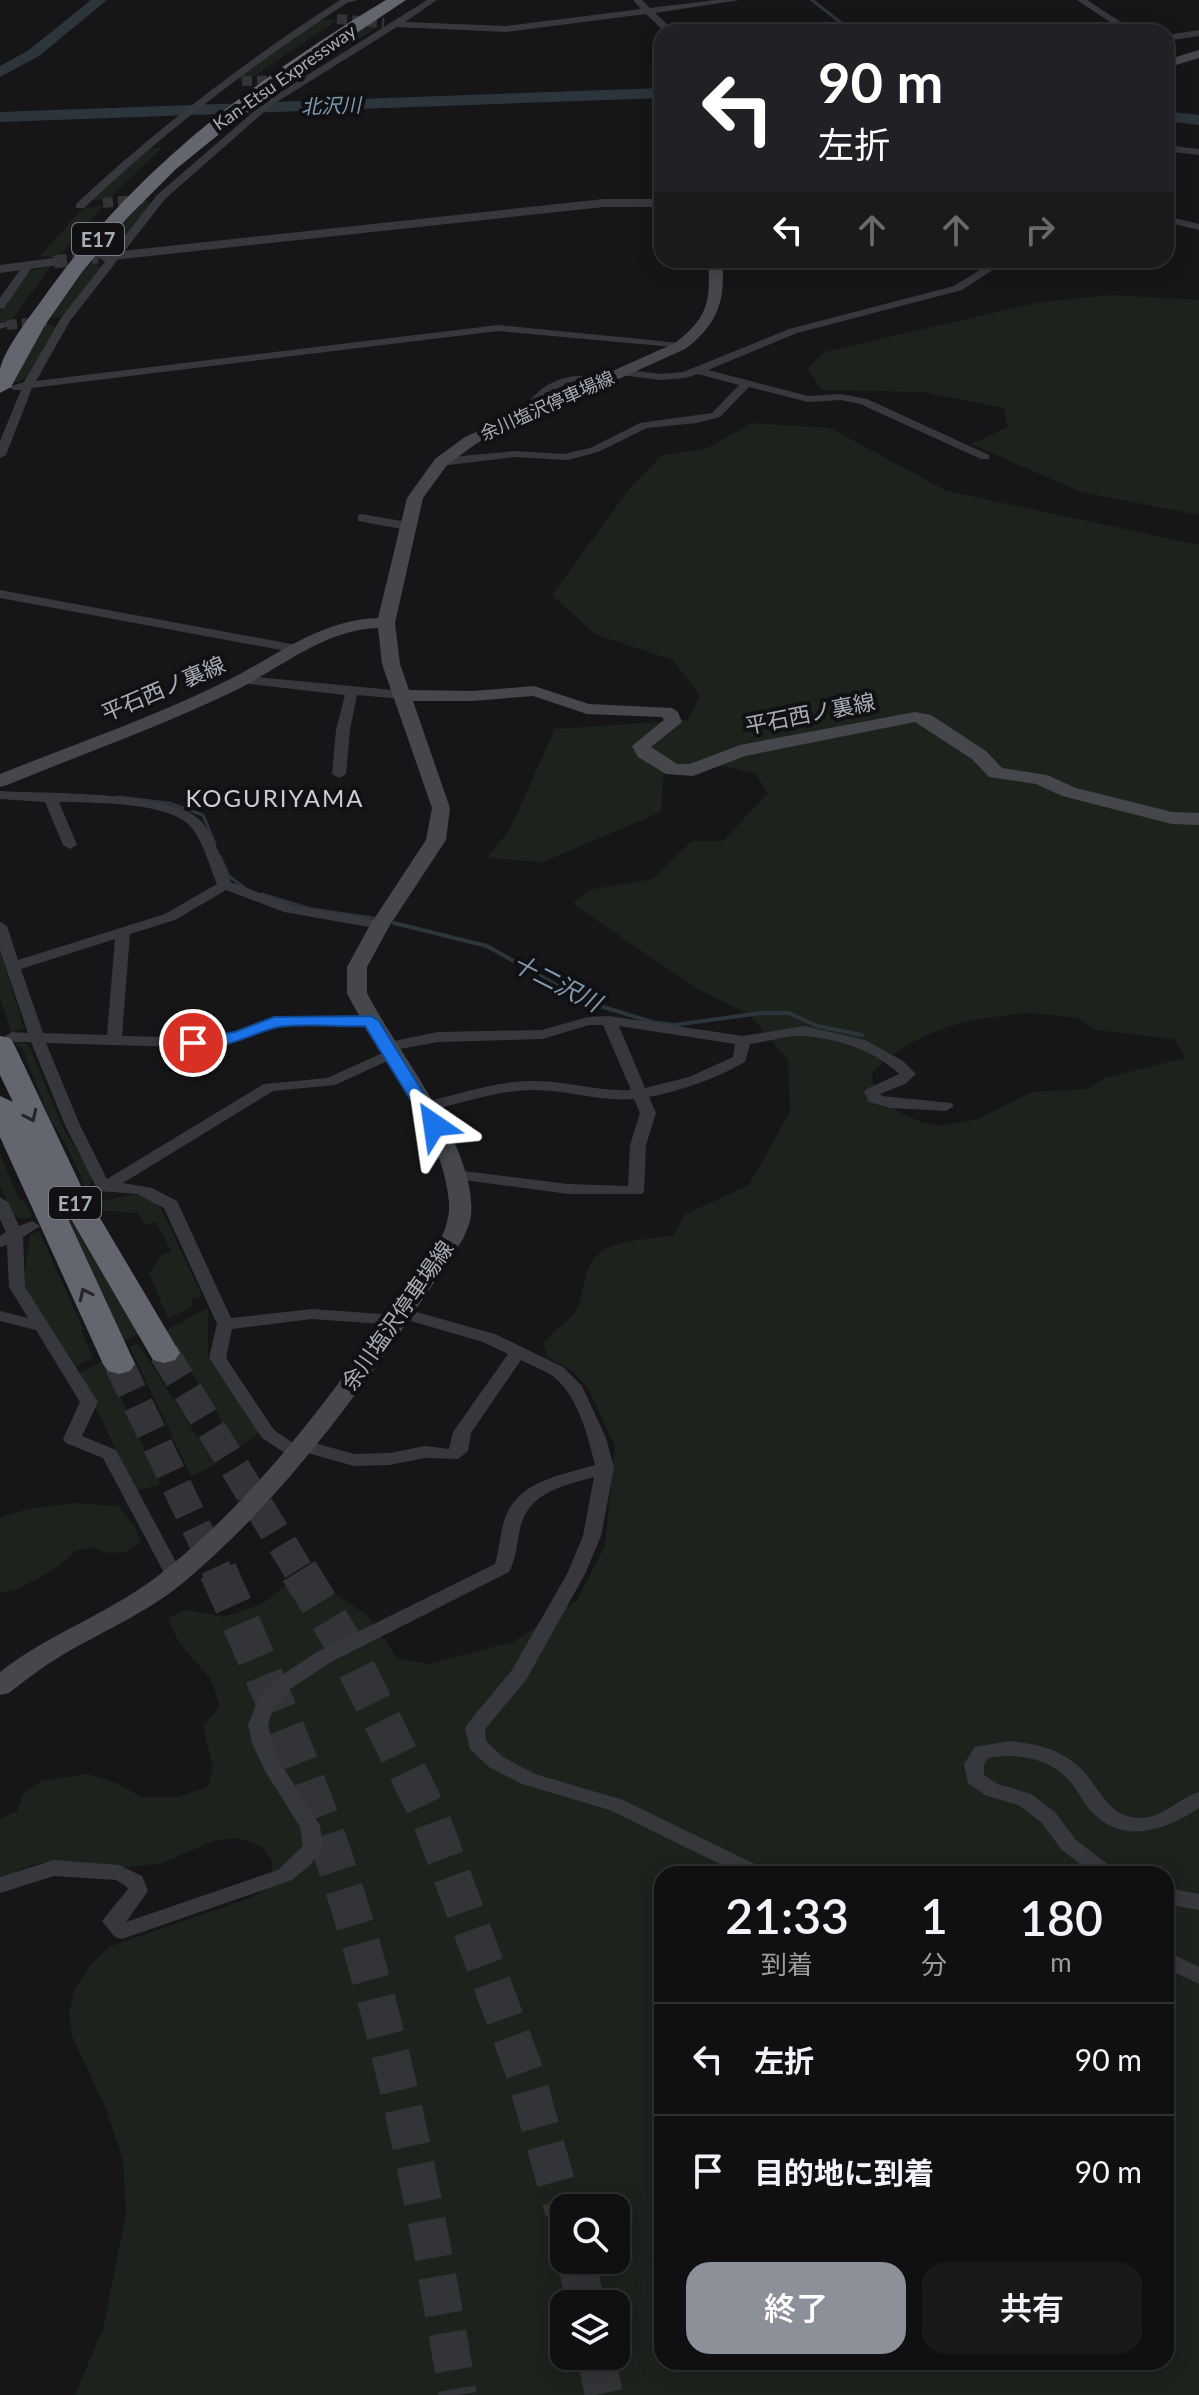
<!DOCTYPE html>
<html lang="ja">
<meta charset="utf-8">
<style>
body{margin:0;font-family:Lato,"Noto Sans JP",sans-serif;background:#19191b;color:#f1f3f6;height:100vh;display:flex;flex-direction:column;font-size:30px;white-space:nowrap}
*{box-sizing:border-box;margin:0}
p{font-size:26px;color:#9c9d9f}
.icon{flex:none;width:44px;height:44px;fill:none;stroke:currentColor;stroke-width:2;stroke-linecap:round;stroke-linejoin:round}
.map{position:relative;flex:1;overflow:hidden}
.sheet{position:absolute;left:654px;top:1866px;width:520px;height:504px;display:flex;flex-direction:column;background:#101012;border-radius:24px;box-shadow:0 4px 20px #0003,0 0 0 2px #303032}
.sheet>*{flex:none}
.banner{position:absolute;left:654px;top:24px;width:520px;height:244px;border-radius:24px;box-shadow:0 4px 20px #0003,0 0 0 2px #303032;background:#202124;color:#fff;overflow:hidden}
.tools{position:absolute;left:550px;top:2194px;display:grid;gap:16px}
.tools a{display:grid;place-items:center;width:80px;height:80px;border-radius:16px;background:#101012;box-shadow:0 4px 20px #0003,0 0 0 2px #303032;font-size:40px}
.pin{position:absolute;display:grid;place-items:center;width:68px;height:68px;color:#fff;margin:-34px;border:4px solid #fff;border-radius:50%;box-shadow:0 2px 8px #0007}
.me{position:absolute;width:88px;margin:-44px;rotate:328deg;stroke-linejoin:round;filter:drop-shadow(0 0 6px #0008)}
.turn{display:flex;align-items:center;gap:28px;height:168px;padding:0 32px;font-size:36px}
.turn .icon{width:104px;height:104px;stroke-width:2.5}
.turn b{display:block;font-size:56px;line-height:68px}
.lanes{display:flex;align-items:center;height:76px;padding:0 32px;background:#0003;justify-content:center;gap:40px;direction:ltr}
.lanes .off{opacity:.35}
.eta{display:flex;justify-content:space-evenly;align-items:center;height:136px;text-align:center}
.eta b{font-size:48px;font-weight:600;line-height:56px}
.primary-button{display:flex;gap:16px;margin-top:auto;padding:16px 32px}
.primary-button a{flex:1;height:92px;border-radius:24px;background:#8c9099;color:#fff;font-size:32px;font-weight:600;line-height:92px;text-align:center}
.primary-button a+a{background:#19191b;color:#f1f3f6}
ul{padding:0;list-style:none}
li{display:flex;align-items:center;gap:24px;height:112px;padding:0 32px;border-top:2px solid #303032}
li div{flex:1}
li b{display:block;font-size:30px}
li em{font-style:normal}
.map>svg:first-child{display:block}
.green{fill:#1c231d;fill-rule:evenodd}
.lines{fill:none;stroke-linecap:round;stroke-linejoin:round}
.stream-far1{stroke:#2c353c;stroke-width:3}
.stream{stroke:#2c353c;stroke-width:4}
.river{fill:#2c353c;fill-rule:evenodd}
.minor-tunnel-far1{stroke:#333438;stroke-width:10;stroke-dasharray:10 5;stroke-linecap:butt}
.minor-tunnel{stroke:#333438;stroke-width:16;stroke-dasharray:16 8;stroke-linecap:butt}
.tertiary-tunnel{stroke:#333438;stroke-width:13;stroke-dasharray:13 6;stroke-linecap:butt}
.motorway-tunnel-far1{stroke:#333438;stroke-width:30;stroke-dasharray:30 15;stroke-linecap:butt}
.motorway-tunnel{stroke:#333438;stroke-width:38;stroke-dasharray:38 19;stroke-linecap:butt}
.minor{fill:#37383d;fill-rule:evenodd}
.tertiary{fill:#37383d;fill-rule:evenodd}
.secondary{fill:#45474d;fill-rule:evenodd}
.motorway{fill:#63666e;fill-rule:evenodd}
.oneway{stroke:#26262a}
.route{fill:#1a73e8;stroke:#114b97;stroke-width:2}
.labels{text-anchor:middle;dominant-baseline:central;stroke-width:8;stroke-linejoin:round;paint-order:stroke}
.far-street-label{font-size:18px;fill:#a8adb8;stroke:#111113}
.far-water-label{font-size:20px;font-style:italic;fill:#7f9bb3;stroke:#111113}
.shield{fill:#111113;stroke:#7b7e86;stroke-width:2}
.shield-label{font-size:20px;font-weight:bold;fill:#a8adb8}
.street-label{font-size:22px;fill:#a8adb8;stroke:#111113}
.neighbourhood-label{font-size:24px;letter-spacing:2px;fill:#c9ccd4;stroke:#111113}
.water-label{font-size:24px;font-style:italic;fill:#7f9bb3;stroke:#111113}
</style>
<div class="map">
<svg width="1199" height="2395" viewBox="0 0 1199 2395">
<rect width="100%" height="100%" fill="#161618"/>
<g class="green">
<path d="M326 19 338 20 248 80 233 79 317 21Z"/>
<path d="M369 23 379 26 303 76 284 79Z"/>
<path d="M163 147 107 201 93 200 91 198 143 150Z"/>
<path d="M147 200 150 205 113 251 95 254 142 201Z"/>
<path d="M104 205 57 258 40 256 82 209Z"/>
<path d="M94 262 101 269 63 316 49 319 88 263Z"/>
<path d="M50 267 10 323 0 324V312L28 271Z"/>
<path d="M1111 295 1199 300V515L1081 492 971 444 1008 427 1004 408 922 392 821 390 808 368 825 352 1040 302Z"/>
<path d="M46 323 56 327 27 378 12 384Z"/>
<path d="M751 423 830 428 947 491 1199 545V2395H75L104 2326 126 2213 123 2161 106 2109 72 2036 69 2012 74 1990 89 1967 109 1947 252 1897 269 1887 273 1862 263 1847 239 1838 213 1841 162 1863 123 1868 56 1861 35 1864 0 1878V1819L17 1811 23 1794 41 1781 88 1774 119 1784 141 1797H177L208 1787 213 1767 203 1726 220 1706C216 1697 214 1684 208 1676 193 1657 175 1644 169 1618L186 1610 224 1617 262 1604 286 1585 315 1581 367 1615 397 1658 427 1664 513 1642 577 1600 605 1546 615 1446 588 1388 572 1371 548 1357 543 1345C552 1330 569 1323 577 1309 583 1296 583 1280 589 1267 604 1236 645 1242 673 1235L686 1214 749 1185 790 1112 788 1060 749 1014 696 988 573 904 588 890 653 879 692 841H723L768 793 755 773 721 766 664 771 661 812 543 862 487 858 510 829 555 729 688 720 700 696 673 660 595 634 552 595 629 489 662 455 706 449ZM1031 1013 1078 1018 1095 1030 1174 1039 1185 1058 1105 1078 1086 1089 1032 1092 979 1119 940 1126 923 1123 899 1112 887 1101 873 1082 872 1073C915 1029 971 1017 1031 1013ZM662 1874H1166V2362H662ZM564 2208H616V2260H564ZM564 2304H616V2356H564Z"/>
<path d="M0 950 24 1028 12 1033 0 998Z"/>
<path d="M15 1042 27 1044 30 1048 63 1128 92 1176 90 1184 84 1189 83 1181 65 1143 51 1121 22 1049Z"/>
<path d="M0 1154 18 1197 26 1204 32 1217 23 1219 13 1216 0 1185Z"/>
<path d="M134 1194 149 1199 161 1208 202 1296 191 1299 193 1306 168 1319 149 1273 162 1255 172 1252 156 1222 145 1225 137 1213 95 1210 92 1203Z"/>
<path d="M69 1217 139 1334 122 1342 64 1220Z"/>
<path d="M39 1231 83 1329 81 1331 93 1358 76 1366 23 1286 30 1235Z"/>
<path d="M208 1308V1358L257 1427 258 1434 238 1448 166 1330Z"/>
<path d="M138 1343 215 1465 191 1476 130 1347Z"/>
<path d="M103 1361 108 1369 160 1485 140 1490 134 1489 80 1373Z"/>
<path d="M75 1503 118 1506 135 1527 141 1542 125 1552 108 1553 93 1547 76 1551 53 1570 18 1589 0 1593V1518L27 1509Z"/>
</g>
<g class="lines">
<g class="stream-far1">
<path d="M812 0 853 32"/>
<path d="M118 797 169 803 203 815 215 844"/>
<path d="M220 856 229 876 246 889"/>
<path d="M262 894 311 909 373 918"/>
</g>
<path class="stream" d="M394 923 487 946 584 1001 652 1022 674 1025 761 1013H789L817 1026 862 1035"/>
<g class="river">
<path d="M91 0H107L39 56 0 77V66L29 50Z"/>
<path d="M662 88V98L0 122V112Z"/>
<path d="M1166 111 1199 115V125L1166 121Z"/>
</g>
<g class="minor-tunnel-far1">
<path d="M337 19 384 23"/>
<path d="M242 81 289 80"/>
<path d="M103 203 144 199"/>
<path d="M7 325 50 321"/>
</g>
<path class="minor-tunnel" d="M44 1219 94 1193"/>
<path class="tertiary-tunnel" d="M54 262 98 257"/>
<g class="motorway-tunnel-far1">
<path d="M164 1353 300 1573"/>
<path d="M119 1364 218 1573"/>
</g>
<g class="motorway-tunnel">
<path d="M218 1571C269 1685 318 1801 354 1921 401 2076 431 2235 458 2395"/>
<path d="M299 1571 343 1642 431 1819 525 2073 564 2211"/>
<path d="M576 2260 586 2304"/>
<path d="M596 2356 604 2395"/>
</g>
<g class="minor">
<path d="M340 0H358L347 3C253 64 165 131 84 208H76V204C158 127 246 61 340 0Z"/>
<path d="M427 0H437L405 22 506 26 641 9 633 0H642L650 8 715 0H740L655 13 675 32H665L646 14 506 32 397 27 272 105 165 199 70 321 36 381 498 325 680 343 686 346 684 348 498 331 32 388 6 455 0 458V441L21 390H14L8 387 24 382 61 318 157 195 266 101Z"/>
<path d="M1077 0H1087L1136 32H1125Z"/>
<path d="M1199 30V36L1166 41V35Z"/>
<path d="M1166 145 1199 149V155L1166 151Z"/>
<path d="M1166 216 1199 224V230L1166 222Z"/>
<path d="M996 260H1008L962 290 797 333 708 370 808 396 841 394 867 399 989 455V459H981L860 404 841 400 808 402 749 387 720 417 697 423 647 428 598 452 568 460 514 457 441 466 435 462 441 458 514 451 564 454 590 448 640 423 712 413 739 385 698 374 685 378 661 380 620 375 614 372 620 369 661 374 683 372 789 329 954 286Z"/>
<path d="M24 264 33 266 4 308 0 309V298Z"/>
<path d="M0 323 7 322 12 325 0 329Z"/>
<path d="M576 376 601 377 607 380C600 384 596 383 587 382 560 381 546 394 531 414H523L521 412C536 391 550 379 576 376Z"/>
<path d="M362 514 407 522 413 526 407 530 358 521V515Z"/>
<path d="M0 590 297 645 303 649 297 653 0 598Z"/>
<path d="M245 676 403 691 410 695 403 699 357 695 350 730 346 774 339 778 332 774 336 730 345 695 240 683 239 680Z"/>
<path d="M0 791C44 794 172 790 201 821 215 837 222 863 231 882L292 905 380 921 387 925 380 929 284 912 226 890 175 920 130 934 122 1036 213 1038 274 1018 371 1017 378 1021 371 1025 276 1026 243 1040 213 1048 46 1043 80 1125 107 1179 264 1084 327 1078 387 1051 379 1050 376 1047 379 1044 438 1032 542 1030 588 1017 609 1016 743 1036 804 1026 865 1040 903 1061 916 1074 905 1084 880 1094 881 1096 951 1103 954 1106 946 1111 891 1108 869 1102 864 1092 867 1089 899 1074C876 1051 838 1039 806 1036 789 1034 767 1042 750 1044L745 1062C715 1079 683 1090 649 1097L656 1113 646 1145 644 1191 642 1194H568L450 1178 448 1175 450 1172 456 1170 568 1184 628 1186 630 1145 640 1113 634 1099C600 1102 568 1090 535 1090 497 1090 460 1104 424 1112L416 1107 424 1102C461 1094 498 1080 536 1081 568 1081 598 1092 631 1090L603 1025H589L543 1039 438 1042 389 1051 397 1055 394 1058 335 1085 273 1091 123 1183 152 1188 177 1201 231 1318 312 1309 395 1315 396 1309 402 1308 495 1334 563 1367 582 1386 606 1438 614 1468 601 1536 585 1574 526 1680 485 1729 486 1741 503 1757 535 1774 623 1800 765 1869 768 1874H740L610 1810 522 1784 489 1767 470 1749 465 1728 468 1723 512 1670 567 1574 583 1536 594 1477C563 1486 528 1492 520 1529 517 1543 516 1559 509 1572L331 1662 290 1689 274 1705 268 1725 272 1743 281 1764 320 1826 323 1847 310 1865 292 1880 122 1939 115 1937 102 1921 128 1889 126 1886 116 1880 54 1876 0 1893V1877L54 1860 119 1865 142 1876 148 1891 126 1922 278 1870 303 1846 300 1827 265 1771 252 1743 248 1725 259 1697 276 1679 317 1652 495 1564C499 1550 500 1535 504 1521 517 1480 560 1476 595 1465 588 1436 577 1392 550 1374 541 1369 530 1365 521 1360L471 1433 468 1451 458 1459 425 1458 389 1465 354 1466 304 1452 306 1455 303 1459 297 1461 262 1438 209 1358 217 1324 164 1208 137 1194 98 1191 65 1125 31 1042H12L4 1037 12 1032 28 1033 0 950V922L7 926 18 960 165 914 217 884C209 866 204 842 191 827 169 801 91 803 59 802L77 845 70 849 63 845 45 802 0 799ZM115 939 107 1035 43 1033 21 969ZM619 1026 735 1044 733 1057 689 1077 645 1088ZM312 1319 396 1325 402 1324 404 1319 483 1342 508 1354 453 1432 449 1449 425 1446 389 1453 354 1454 304 1440 296 1445 274 1430 226 1358 232 1329Z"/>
<path d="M0 1197 8 1202 19 1226 32 1221 40 1226 23 1237 25 1287 98 1402 82 1436 116 1450 184 1577 181 1582H169L103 1458 66 1443 63 1439 80 1402 36 1330 0 1321V1311L28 1318 9 1287 7 1245 0 1247V1236L6 1232 0 1219Z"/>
<path d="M1009 1741C1034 1743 1060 1749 1078 1766 1100 1785 1107 1820 1143 1818 1164 1816 1180 1798 1199 1792V1808C1165 1830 1123 1846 1091 1811 1081 1800 1076 1786 1065 1776 1044 1757 1015 1753 988 1758L984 1765V1775L998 1784 1031 1794 1055 1812 1076 1840 1114 1869 1117 1874H1093L1062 1850 1041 1822 1018 1805 985 1795 968 1783 964 1764 975 1747Z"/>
<path d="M1166 1888 1199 1894V1910L1166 1904Z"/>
<path d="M1166 1951 1199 1967V1984L1166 1968Z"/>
</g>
<g class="tertiary">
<path d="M604 199H662V207H604L104 261 97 257 104 253Z"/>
<path d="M54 258 61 262 59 265 0 273V265Z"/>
</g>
<g class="secondary">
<path d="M1199 50V58L1166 68V60Z"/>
<path d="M708 260H722C726 300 718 324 685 349L477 443 447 465 423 498 395 623 400 664 409 690 473 691 534 686 589 704 672 708 678 712 682 722 651 747 677 764H690L740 745 915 712 931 715 986 751 1002 768 1047 775 1076 788 1172 812 1199 813V825L1172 824 1062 796 1036 784 989 777 972 759 915 722 745 756 693 776 666 774 638 757 632 746 664 720 662 717 587 714 533 696 473 701H413L450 808 446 840 390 925 367 967V993C398 1054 478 1148 471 1216 470 1223 466 1232 463 1239 382 1361 297 1487 184 1582 149 1611 108 1629 69 1651 48 1663 28 1678 9 1693L0 1695V1672C51 1632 114 1612 164 1571 257 1497 329 1399 397 1302 417 1274 451 1240 449 1203 445 1132 378 1056 347 993V967L370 925 426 840 432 808 382 664 378 628C321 630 278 671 228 694 156 728 80 755 7 785L0 787V774C72 745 146 720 216 686 271 661 316 620 378 618L407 498 435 459 465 437 675 343C708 318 711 301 708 260Z"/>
</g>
<g class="motorway">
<path d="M386 0H406L286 80 176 169 127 218 82 272 45 325 11 387 0 393C0 386 0 376 0 369 5 348 31 315 44 297 134 170 255 79 386 0Z"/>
<path d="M0 1036 10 1038 14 1044 81 1186 180 1353 175 1360 164 1363 153 1360 57 1195 135 1364 130 1371 119 1374 108 1371 103 1364 0 1137V1096L13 1102 0 1075Z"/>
</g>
</g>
<defs><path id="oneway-chevron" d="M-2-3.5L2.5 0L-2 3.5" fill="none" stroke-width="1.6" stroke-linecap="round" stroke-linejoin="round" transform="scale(2)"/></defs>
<g class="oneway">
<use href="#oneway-chevron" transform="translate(31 1116) rotate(65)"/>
<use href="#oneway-chevron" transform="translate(85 1294) rotate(-115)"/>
</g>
<path class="route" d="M371 1016 379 1021 443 1125 440 1128H428L365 1026C337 1027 306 1023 278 1027 257 1031 203 1061 184 1043L193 1038 235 1032 274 1017Z"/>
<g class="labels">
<g class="far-street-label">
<text transform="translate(284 77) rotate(-35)">Kan-Etsu Expressway</text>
<text transform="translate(547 405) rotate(-24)">余川塩沢停車場線</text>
</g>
<g class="far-water-label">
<text transform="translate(331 105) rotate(-2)">北沢川</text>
</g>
<g class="shield">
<rect x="72" y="223" width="52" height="32" rx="6"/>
<rect x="49" y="1187" width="52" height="32" rx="6"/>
</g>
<g class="shield-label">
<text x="98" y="239">E17</text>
<text x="75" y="1203">E17</text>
</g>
<g class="street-label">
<text transform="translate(163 688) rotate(-23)">平石西ノ裏線</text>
<text transform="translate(810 713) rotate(-11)">平石西ノ裏線</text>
<text transform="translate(397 1315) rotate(-55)">余川塩沢停車場線</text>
</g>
<g class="neighbourhood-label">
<text x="275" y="797">KOGURIYAMA</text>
</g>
<g class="water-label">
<text transform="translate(557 982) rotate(27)">十二沢川</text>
</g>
</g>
</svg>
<div class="tools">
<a><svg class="icon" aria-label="search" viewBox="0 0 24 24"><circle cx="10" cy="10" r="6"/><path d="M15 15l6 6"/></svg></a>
<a><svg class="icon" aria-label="layers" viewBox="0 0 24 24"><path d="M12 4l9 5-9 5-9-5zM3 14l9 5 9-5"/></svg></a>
</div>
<div class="pin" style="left:193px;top:1043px;background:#d93025"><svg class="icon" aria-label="arrive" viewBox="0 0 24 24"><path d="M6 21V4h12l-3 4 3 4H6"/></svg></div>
<svg class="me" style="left:434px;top:1125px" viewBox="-20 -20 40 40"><path d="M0-17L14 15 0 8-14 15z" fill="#1a73e8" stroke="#fff" stroke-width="4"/></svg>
<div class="banner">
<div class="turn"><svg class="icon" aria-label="left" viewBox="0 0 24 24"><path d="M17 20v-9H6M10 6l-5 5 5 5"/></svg><div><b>90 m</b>左折</div></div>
<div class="lanes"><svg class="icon" aria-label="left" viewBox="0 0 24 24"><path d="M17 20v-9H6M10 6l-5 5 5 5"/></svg><svg class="icon off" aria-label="ahead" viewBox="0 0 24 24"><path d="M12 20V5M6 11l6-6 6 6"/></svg><svg class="icon off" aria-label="ahead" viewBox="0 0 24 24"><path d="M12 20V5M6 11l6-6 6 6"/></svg><svg class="icon off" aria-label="right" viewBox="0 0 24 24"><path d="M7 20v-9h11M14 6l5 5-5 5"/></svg></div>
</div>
<section class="sheet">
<div class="eta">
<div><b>21:33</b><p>到着</p></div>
<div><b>1</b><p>分</p></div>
<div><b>180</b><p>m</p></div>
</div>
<ul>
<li><svg class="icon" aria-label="left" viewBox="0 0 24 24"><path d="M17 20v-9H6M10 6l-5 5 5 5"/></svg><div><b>左折</b></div><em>90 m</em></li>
<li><svg class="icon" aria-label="arrive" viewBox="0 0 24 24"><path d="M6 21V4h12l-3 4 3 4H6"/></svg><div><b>目的地に到着</b></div><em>90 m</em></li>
</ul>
<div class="primary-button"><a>終了</a><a>共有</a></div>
</section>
</div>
